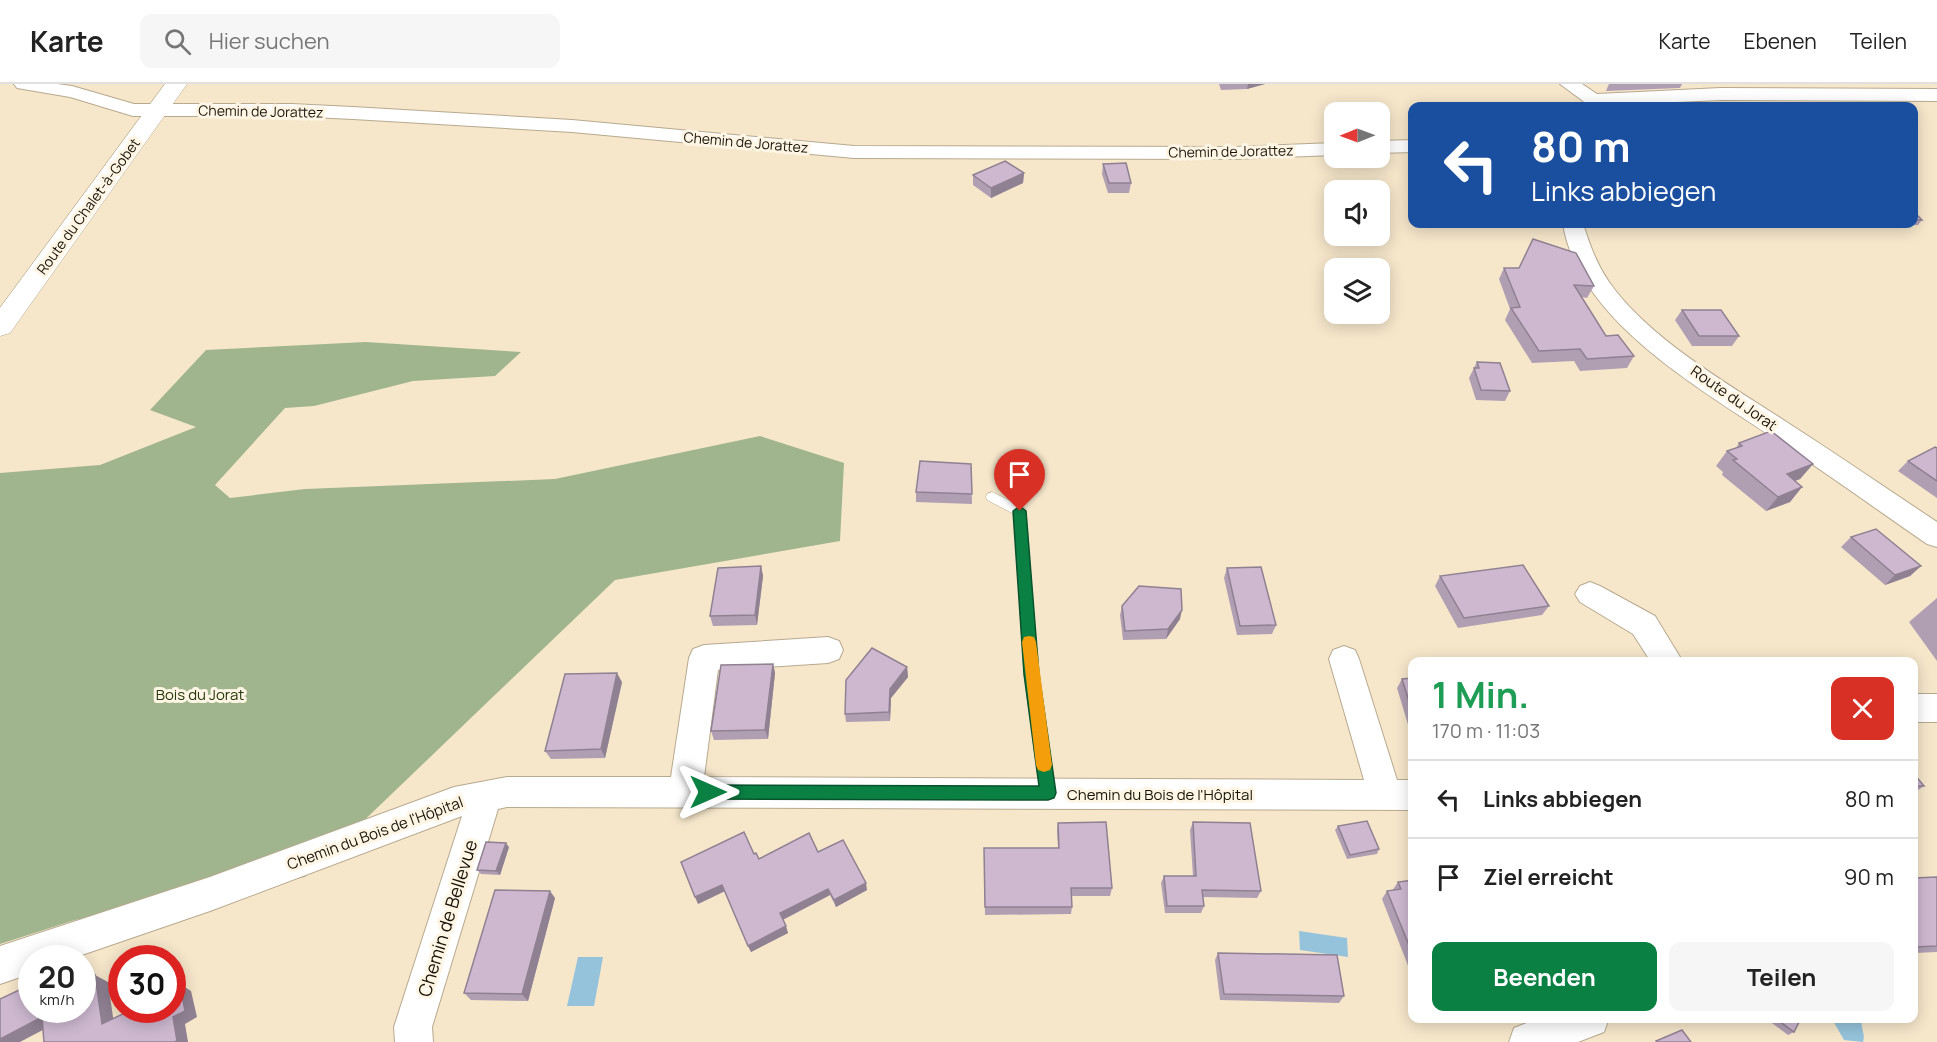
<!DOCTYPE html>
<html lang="de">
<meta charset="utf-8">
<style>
body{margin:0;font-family:Manrope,sans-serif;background:#f6f6f6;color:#222;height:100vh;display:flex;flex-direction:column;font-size:22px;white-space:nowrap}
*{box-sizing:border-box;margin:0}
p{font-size:20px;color:#767676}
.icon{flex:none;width:33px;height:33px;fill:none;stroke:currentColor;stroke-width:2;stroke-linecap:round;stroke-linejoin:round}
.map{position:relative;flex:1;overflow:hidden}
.side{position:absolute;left:1408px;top:573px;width:510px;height:366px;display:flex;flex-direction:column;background:#fff;border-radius:12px;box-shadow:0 3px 15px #0003}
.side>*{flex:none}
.banner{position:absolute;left:1408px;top:18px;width:510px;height:126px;border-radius:12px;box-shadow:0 3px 15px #0003;background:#1a4fa0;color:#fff;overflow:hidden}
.needle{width:39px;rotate:269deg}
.fabs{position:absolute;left:1324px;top:18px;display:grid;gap:12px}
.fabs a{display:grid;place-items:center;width:66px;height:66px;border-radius:12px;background:#fff;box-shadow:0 3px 15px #0003;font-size:30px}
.speed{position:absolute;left:18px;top:861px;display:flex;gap:12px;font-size:30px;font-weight:700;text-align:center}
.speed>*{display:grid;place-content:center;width:78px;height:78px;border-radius:50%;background:#fff;box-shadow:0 3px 15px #0003;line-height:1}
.speed small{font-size:15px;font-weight:400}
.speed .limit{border:9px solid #d22;background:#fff;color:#111}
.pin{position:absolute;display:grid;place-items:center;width:51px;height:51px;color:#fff;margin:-62px -26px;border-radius:50% 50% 50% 0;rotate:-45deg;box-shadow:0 0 6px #0007}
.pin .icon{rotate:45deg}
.me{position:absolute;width:66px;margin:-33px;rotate:90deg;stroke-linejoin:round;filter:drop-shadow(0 0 4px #0008)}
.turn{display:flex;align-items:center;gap:21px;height:126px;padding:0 24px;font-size:27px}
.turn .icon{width:78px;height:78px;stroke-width:2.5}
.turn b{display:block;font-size:42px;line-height:51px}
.round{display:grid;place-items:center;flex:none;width:63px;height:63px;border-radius:12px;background:#f6f6f6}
.head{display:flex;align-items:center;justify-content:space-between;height:102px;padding:0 24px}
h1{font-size:36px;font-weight:700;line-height:45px;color:#1e9e55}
.cta{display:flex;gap:12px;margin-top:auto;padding:12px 24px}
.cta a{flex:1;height:69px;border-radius:12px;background:#0b8043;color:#fff;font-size:24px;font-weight:700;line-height:69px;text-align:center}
.cta a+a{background:#f6f6f6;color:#222}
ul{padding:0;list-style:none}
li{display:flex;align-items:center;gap:18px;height:78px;padding:0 24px;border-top:2px solid #e0e0e0}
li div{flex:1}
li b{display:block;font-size:22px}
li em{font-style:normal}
header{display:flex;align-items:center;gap:36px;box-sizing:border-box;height:84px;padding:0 30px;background:#fff;border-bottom:2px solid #e0e0e0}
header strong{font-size:28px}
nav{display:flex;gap:33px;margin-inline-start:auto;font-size:21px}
.search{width:420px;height:54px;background:#f6f6f6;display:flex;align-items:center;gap:15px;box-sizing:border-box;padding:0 21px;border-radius:12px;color:#767676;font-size:22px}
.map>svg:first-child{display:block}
.forest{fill:#a0b58d}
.water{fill:#95c3db}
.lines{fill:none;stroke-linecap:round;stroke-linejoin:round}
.service-casing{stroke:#b8a98f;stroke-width:1}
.minor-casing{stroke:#b8a98f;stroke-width:2}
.secondary-casing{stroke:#b8a98f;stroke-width:1}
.service{fill:#fff;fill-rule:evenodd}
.minor{fill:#fff;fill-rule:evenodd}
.secondary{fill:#fff;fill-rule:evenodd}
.wall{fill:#b09eb3}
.shaded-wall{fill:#908192}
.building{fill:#cdb8d0;stroke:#908192;stroke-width:1.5}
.route{fill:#0b8043;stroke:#07532c;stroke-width:1.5}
.slow{fill:#f59e0b}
.labels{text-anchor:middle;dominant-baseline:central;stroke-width:6;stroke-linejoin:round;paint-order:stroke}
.far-street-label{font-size:14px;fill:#171208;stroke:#fef5e4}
.street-label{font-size:15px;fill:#171208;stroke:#fef5e4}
.park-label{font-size:15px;fill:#24370a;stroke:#fef5e4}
.near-street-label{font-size:18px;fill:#171208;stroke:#fef5e4}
</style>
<header>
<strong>Karte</strong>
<div class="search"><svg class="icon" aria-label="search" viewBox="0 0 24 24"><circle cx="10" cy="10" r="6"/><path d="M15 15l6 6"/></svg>Hier suchen</div>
<nav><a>Karte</a><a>Ebenen</a><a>Teilen</a></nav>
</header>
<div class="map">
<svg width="1937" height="958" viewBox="0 0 1937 958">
<rect width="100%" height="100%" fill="#f6e7cb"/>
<path class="forest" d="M366 258 521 268 495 292 413 297 314 322 285 324 215 401 230 414 305 405 555 395 760 352 844 379 840 457 615 496 305 793 75 836 0 860V389L100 381 196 343 150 326 206 266Z"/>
<g class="water">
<path d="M1299 847 1347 854 1348 873 1300 866Z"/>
<path d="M578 873H603L594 922H567Z"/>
<path d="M1832 935H1862C1860 944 1866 950 1863 958L1844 956Z"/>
</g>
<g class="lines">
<g class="service-casing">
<path id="service" d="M992 408 1025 424 1026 427 1038 590 1056 709 1054 714 1048 716 1042 714 1040 709 1024 590 1014 430 987 416 986 413 987 410Z"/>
</g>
<g class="minor-casing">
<g id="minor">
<path d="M14 0H57L72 2 134 20H291L353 23 572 36 854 62 1234 63 1335 59V71L1234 75 854 74 572 48 353 35 291 32H133L70 13 17 4Z"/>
<path d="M1560 0H1582L1597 10 1721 4 1937 5V17L1721 16 1587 22 1583 17Z"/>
<path d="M1413 56V68L1380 69V57Z"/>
<path d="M1563 140H1583C1590 161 1596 179 1609 198 1649 255 1730 301 1788 339 1838 371 1887 405 1937 438V463L1927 460C1878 426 1830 392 1781 359 1705 307 1579 239 1563 140Z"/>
<path d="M1590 498 1600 502 1655 532 1683 578H1651L1633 550 1580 518 1575 510 1580 502Z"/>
<path d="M828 553 839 557 843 566 839 575 828 579 718 586 704 693 1364 696 1329 575 1333 566 1344 562 1355 566 1359 575 1397 696H1413V726L507 723 498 725 432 943 433 958H395L394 943 462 732 210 827 73 874H32V889L0 900V862L210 793 454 703 507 693H671L689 574 693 565 704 561Z"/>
<rect x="1914" y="610" width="23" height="28"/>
<path d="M1539 934H1609L1604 948 1578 958H1509L1514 944Z"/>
</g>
</g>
<g class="secondary-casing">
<path id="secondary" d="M165 0H187L10 249 0 252V224Z"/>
</g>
<use href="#service" class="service"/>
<use href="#minor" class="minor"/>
<use href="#secondary" class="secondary"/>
</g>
<g class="wall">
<path d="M1219 0H1265L1247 5 1221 6Z"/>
<path d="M1609 0H1682L1680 4 1606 7Z"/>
<path d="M1103 80 1131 99 1129 109H1108L1102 90Z"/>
<path d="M1024 89 1023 99 991 114 973 101V91Z"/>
<path d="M1914 128 1922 136 1918 141 1859 143 1855 140H1914Z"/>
<path d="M1504 184 1594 202 1587 214 1582 213 1606 252 1634 272 1627 284 1580 287 1574 277 1532 279 1505 236 1510 225 1499 195Z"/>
<path d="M1682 226 1739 252 1732 262H1692L1675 236Z"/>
<path d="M1477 278 1510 307 1505 317 1476 316 1469 294Z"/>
<path d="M1739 359 1813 380 1800 395 1795 397 1802 403 1790 418 1766 427 1722 391 1723 388 1716 382 1727 367 1736 364Z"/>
<path d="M1937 364V414L1898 387 1908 377Z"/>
<path d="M971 380 972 420 916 418V408Z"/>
<path d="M1851 453 1921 482 1910 492 1885 501 1841 463Z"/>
<path d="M761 482 763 492 757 541 713 542 710 532Z"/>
<path d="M1227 484 1276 541 1272 550 1237 551 1224 494Z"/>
<path d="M1440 492 1549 522 1542 531 1458 544 1435 502Z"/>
<path d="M1937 514V577L1909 538Z"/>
<path d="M1122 522 1180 535 1166 555 1123 556 1120 531Z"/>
<path d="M773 580 775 589 768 655 714 656 711 647Z"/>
<path d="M907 583 908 593 891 614 890 637 846 638 845 630Z"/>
<path d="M1413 594V657L1397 604 1402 595Z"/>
<path d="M622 598 605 674 551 675 545 667Z"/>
<path d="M1914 690 1924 702 1914 709Z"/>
<path d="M1193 738 1261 807 1257 814 1203 813 1204 822 1201 829H1165L1161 799 1164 792H1193L1190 746Z"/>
<path d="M1058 739 1112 804 1110 812H1071L1072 823 1071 830 985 831 984 772 1058 764 1057 747Z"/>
<path d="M1338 742 1379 765 1377 770 1347 775 1335 746Z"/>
<path d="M509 763 500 791 481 790 477 786Z"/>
<path d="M818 768 867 806 836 823 830 811 783 836 788 849 751 868 725 807 698 820 759 775Z"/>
<path d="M1937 793V868L1914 869V794Z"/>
<path d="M1413 796V884H1409L1382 815 1387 807H1392L1398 798Z"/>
<path d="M555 814 528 917 471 916 464 909Z"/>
<path d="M1218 869 1344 912 1339 919 1220 916 1215 876Z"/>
<path d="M1765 934H1801L1794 948 1788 951Z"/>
</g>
<g class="shaded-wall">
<path d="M1248 0H1265L1247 5Z"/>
<path d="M1024 89 1023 99 991 114V104Z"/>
<path d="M1813 380 1800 395 1774 405 1787 390Z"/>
<path d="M1802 403 1790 418 1766 427 1778 413Z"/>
<path d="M761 482 763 492 757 541 755 531Z"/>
<path d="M1921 482 1910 492 1885 501 1895 491Z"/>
<path d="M1182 526 1180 535 1166 555 1168 545Z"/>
<path d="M773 580 775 589 768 655 765 646Z"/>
<path d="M907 583 908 593 891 614 890 637 889 628 890 605Z"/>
<path d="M617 589 622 598 605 674 601 665Z"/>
<path d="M506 759 509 763 500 791 496 787Z"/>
<path d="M866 799 867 806 836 823 834 816Z"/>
<path d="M722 801 725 807 698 820 695 813Z"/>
<path d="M828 805 830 811 782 836 780 829Z"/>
<path d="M550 807 555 814 528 917 522 910Z"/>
<path d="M786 842 788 849 751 868 748 862Z"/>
<path d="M95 891 108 898 115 947 102 940Z"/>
<path d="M180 900 191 907 197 933 185 940 188 958H174L173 933Z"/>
<path d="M42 933 56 939 20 958H0V955Z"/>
</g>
<g class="building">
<path d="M1005 77 1024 89 991 104 973 91Z"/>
<path d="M1126 79 1131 99H1109L1103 80Z"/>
<path d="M1914 128 1922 136H1914Z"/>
<path d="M1533 155 1576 169 1594 202 1574 201 1606 252 1618 251 1634 272 1587 275 1580 265 1539 267 1511 224 1520 223 1504 184H1519Z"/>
<path d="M1682 226H1721L1739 252H1699Z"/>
<path d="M1477 278 1500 279 1510 307 1481 306 1474 284H1479Z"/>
<path d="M1771 347 1813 380 1787 390 1802 403 1778 413 1733 376 1737 375 1727 367 1742 362 1739 359Z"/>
<path d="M1935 363 1937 364V397L1908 377Z"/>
<path d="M920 377 971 380 972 410 916 408Z"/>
<path d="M1876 445 1921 482 1895 491 1851 453Z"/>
<path d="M1523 481 1549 522 1464 534 1440 492Z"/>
<path d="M761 482 755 531 710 532 718 484Z"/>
<path d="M1261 483 1276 541 1240 542 1227 484Z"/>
<path d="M1139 502 1181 505 1182 526 1168 545 1125 547 1122 522Z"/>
<path d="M872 564 907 583 890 605 889 628 845 630 846 596Z"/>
<path d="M773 580 765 646 711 647 721 581Z"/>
<path d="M617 589 601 665 545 667 565 590Z"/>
<path d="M1413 594V630L1402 595Z"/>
<path d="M1914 690 1924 702H1914Z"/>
<path d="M1367 737 1379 765 1350 771 1338 742Z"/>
<path d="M1106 738 1112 804H1071L1072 823H985L984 764H1059L1058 739Z"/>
<path d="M1193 738 1250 739 1261 807 1202 806 1204 822H1167L1164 792H1196Z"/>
<path d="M744 748 754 770 756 769 759 775 809 749 818 768 843 756 866 799 834 816 828 805 780 829 786 842 748 862 722 801 695 813 681 778Z"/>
<path d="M486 758 506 759 496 787 477 786Z"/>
<path d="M1937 793V862L1914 863V794Z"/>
<path d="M1413 796V871L1387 807 1401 805 1398 798Z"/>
<path d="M495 806 550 807 522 910 464 909Z"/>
<path d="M1218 869 1337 871 1344 912 1224 910Z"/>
<path d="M95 891 102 940 131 926H172V904L180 900 185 927 173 933 177 957 174 958H44L42 933 0 955V915L32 900V926H82V898Z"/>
<path d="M1775 934H1801L1794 948Z"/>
<path d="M1682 946 1691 958H1657L1656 957Z"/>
</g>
<path class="route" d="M1020 422 1026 427 1039 590 1056 709 1054 714 1048 716 708 715 702 713 700 708 702 703 708 701 1039 702 1024 590 1013 427Z"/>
<path class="slow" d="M1029 552 1034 553 1036 558 1052 681 1050 686 1044 688 1038 686 1036 681 1022 558 1024 553Z"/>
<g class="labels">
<g class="far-street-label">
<text transform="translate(261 27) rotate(1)">Chemin de Jorattez</text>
<text transform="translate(746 58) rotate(5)">Chemin de Jorattez</text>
<text transform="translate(1231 67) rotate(-1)">Chemin de Jorattez</text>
<text transform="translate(88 122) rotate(-54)">Route du Chalet-à-Gobet</text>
</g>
<g class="street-label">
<text transform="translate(1734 314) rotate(35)">Route du Jorat</text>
<text x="1160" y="710">Chemin du Bois de l'Hôpital</text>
<text transform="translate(375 749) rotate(-20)">Chemin du Bois de l'Hôpital</text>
</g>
<g class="park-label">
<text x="200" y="610">Bois du Jorat</text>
</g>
<g class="near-street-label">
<text transform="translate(447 834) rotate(-73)">Chemin de Bellevue</text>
</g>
</g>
</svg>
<div class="fabs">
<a><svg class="needle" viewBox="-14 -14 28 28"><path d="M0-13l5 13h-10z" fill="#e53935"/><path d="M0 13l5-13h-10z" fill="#767676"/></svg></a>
<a><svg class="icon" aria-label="sound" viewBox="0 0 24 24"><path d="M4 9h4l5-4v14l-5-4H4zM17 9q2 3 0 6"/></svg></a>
<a><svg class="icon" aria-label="layers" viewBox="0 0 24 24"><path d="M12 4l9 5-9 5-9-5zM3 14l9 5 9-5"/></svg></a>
</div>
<div class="speed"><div>20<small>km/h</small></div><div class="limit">30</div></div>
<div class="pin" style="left:1020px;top:427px;background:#d93025"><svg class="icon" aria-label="arrive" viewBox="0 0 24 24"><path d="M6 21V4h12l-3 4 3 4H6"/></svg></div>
<svg class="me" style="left:708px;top:708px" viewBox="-20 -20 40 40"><path d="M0-17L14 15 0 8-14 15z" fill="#0b8043" stroke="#fff" stroke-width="4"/></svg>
<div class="banner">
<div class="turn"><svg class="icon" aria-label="left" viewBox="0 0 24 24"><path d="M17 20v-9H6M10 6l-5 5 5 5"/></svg><div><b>80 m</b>Links abbiegen</div></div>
</div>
<section class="side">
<div class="head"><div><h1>1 Min.</h1><p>170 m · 11:03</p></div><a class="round" style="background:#d93025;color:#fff"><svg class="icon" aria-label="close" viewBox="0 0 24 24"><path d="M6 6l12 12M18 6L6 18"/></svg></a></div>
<ul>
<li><svg class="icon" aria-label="left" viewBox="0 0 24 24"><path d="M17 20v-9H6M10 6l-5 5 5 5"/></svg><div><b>Links abbiegen</b></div><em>80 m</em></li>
<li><svg class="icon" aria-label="arrive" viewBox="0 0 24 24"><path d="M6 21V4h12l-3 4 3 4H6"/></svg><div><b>Ziel erreicht</b></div><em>90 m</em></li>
</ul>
<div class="cta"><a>Beenden</a><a>Teilen</a></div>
</section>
</div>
